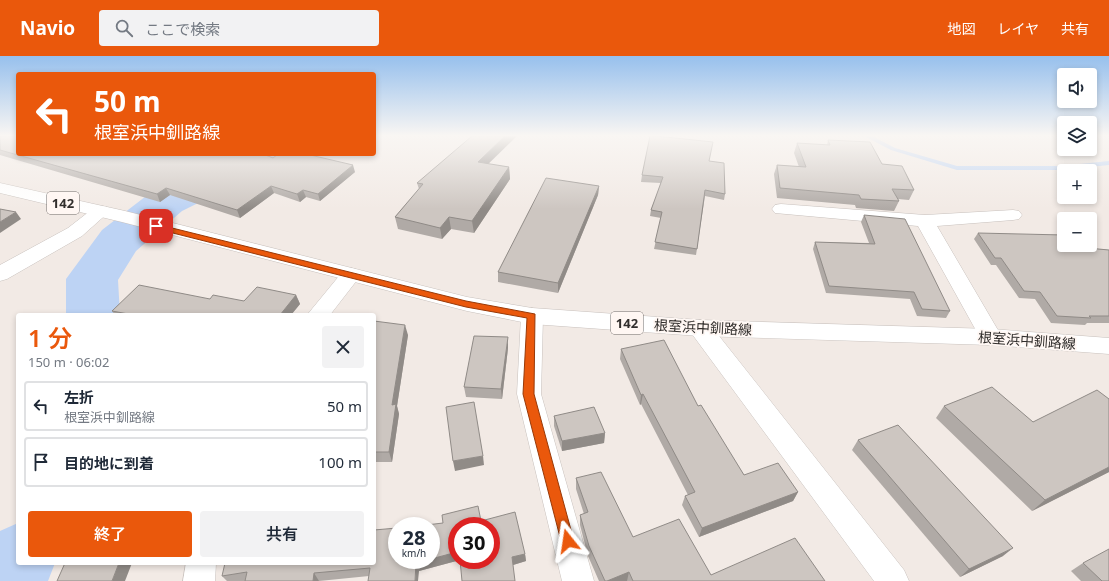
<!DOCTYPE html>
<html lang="ja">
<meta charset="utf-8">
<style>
body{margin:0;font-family:"Noto Sans","Noto Sans JP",sans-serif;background:#f2f2f3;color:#1f2937;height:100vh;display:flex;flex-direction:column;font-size:15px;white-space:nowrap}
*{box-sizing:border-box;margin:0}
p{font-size:13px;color:#747a83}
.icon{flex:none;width:22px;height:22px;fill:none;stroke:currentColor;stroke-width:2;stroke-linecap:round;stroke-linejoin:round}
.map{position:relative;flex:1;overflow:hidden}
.drawer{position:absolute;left:16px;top:257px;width:360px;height:252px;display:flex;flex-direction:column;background:#fff;border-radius:4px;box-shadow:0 2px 6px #0003}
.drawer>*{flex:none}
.banner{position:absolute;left:16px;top:16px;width:360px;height:84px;border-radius:4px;box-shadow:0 2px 6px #0003;background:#ea580c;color:#fff;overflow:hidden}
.tools{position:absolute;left:1057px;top:12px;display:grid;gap:8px}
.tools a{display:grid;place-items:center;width:40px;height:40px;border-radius:4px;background:#fff;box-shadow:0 2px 6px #0003;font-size:20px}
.speed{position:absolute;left:388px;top:461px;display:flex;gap:8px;font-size:20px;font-weight:700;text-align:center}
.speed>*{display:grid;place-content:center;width:52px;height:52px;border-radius:50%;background:#fff;box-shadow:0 2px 6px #0003;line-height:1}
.speed small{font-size:10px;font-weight:400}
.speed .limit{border:6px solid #d22;background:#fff;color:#111}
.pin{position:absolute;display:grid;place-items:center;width:34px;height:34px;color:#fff;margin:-17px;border-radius:8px;box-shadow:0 2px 6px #0006}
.me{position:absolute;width:44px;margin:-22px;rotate:345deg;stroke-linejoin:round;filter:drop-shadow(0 0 3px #0008)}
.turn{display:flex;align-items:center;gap:14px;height:84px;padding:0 12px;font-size:18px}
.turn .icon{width:52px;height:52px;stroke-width:2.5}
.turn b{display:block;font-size:28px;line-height:34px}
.round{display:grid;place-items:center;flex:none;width:42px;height:42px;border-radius:4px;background:#f2f2f3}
.headline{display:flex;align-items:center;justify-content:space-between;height:68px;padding:0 12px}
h1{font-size:24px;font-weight:600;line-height:30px;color:#ea580c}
.button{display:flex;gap:8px;margin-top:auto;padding:8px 12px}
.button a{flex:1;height:46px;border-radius:4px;background:#ea580c;color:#fff;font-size:16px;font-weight:600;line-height:46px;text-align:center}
.button a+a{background:#f2f2f3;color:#1f2937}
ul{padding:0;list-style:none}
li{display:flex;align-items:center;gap:12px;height:50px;margin:0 8px 6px;padding:0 4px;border:2px solid #e0e1e3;border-radius:4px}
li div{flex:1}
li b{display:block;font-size:15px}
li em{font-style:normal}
header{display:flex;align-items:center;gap:24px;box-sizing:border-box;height:56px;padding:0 20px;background:#ea580c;color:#fff}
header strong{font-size:19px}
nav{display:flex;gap:22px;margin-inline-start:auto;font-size:14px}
.search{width:280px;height:36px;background:#f2f2f3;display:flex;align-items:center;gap:10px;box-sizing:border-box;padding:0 14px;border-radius:4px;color:#747a83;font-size:15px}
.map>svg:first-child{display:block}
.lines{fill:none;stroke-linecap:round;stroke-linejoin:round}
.stream{fill:#bdd3f4;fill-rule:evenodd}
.river{fill:#bdd3f4;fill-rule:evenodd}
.street-casing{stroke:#c8c1bd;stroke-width:1}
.primary-casing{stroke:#c8c1bd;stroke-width:1}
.street{fill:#fff;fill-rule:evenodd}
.primary{fill:#fff;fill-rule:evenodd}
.wall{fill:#b0aaa6}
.shaded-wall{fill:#908b87}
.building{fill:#cdc6c1;stroke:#908b87}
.route{fill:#ea580c;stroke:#983908}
.labels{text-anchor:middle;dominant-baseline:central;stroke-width:3.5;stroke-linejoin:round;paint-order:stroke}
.shield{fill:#fff7f3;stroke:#6f6a68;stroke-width:1}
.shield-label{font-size:13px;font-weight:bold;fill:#312e2c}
.street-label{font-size:14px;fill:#312e2c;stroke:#fff7f3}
</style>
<header>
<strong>Navio</strong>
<div class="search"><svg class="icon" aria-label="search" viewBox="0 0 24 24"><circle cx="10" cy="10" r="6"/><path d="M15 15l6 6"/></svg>ここで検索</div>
<nav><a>地図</a><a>レイヤ</a><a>共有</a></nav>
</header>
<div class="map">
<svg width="1109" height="525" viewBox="0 0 1109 525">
<rect width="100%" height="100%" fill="#f2eae5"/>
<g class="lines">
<path class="stream" d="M864 80H872L895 92 957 110H1060L1109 105V109L1060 114H957L891 94Z"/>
<g class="river">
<path d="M232 98H285L279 107 182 155 136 195 118 224 120 259H66V223L102 174 150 137Z"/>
<path d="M18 467V507H55L48 525H0V475Z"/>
</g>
<g class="street-casing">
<g id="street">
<path d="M781 148 925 159 1013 154 1019 155 1022 159 1019 163 1013 164 937 170 1002 281 999 287 991 289 983 287 918 170 775 157 772 153 775 149Z"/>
<path d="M101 150 107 151 110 155 82 180 7 223 0 225V209L68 172 95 151Z"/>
<path d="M351 212 358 214 361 219 330 259H307L344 214Z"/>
<path d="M532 252 540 255 543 260 541 338 594 525H562L517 338 521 260 524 255Z"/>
<path d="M700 264 708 266 904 514 909 525H874L692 278 689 272 692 266Z"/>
<path d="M186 507H216L215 525H183Z"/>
</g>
</g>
<g class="primary-casing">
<path id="primary" d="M0 127 125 155 467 241 532 252 700 264 991 273 1109 282V298L991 289 700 280 532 268 467 255 122 166 0 137Z"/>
</g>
<use href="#street" class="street"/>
<use href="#primary" class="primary"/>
</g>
<g class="wall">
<path d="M0 80 273 102 355 116 320 145 306 141 300 146 274 137 240 162 170 139 160 146 0 99Z"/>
<path d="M828 84 882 108 914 134 909 144 898 143 899 145 894 155 856 152 855 149 777 142 774 118 777 109 799 111 794 97 797 87 827 89Z"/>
<path d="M709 105 725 138 724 144 705 140 696 199 654 193 661 162 650 160 651 154 661 127 641 126 642 119Z"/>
<path d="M488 108 509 111 510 123 474 177 451 173 442 183 398 173 395 161 419 133 417 127Z"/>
<path d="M599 130 598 139 558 237 498 226V216Z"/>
<path d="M864 159 950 255 946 262 917 260 910 243 826 237 813 193 815 186 869 187 861 166Z"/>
<path d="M978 177 1077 191 1109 194V267H1087L1085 269 1051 267 1035 243 1019 242 996 209H991L974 183Z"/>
<path d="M296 239 300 248 291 259H115L112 255 210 243 244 245Z"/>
<path d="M374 265 408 279 397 350 399 358 392 406H374Z"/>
<path d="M508 292 502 343 466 341 464 331Z"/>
<path d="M621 293 698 350 744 419 798 436 793 445 699 481 682 449 685 440 688 439 641 348 640 349 620 303Z"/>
<path d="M1109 343V416L1032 455 936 362 944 350 1033 366Z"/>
<path d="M554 360 605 377 604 387 562 395 554 370Z"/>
<path d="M858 384 1003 500 960 521 852 394Z"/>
<path d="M576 422 633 481 711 519 825 525H599L588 500 580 469V459L584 458 576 433Z"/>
<path d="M481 465 525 498 526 505 513 509 460 504 419 515 319 525H227L222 520Z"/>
<path d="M1083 507 1109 525H1081L1071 515Z"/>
</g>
<g class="shaded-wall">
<path d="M505 80H517L479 117 478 106Z"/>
<path d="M353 109 355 116 320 145 318 138Z"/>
<path d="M509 111 510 123 474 177 472 165Z"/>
<path d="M271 130 274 137 240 162 237 154Z"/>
<path d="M599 130 598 139 558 237V227Z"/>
<path d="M166 132 170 139 160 146 157 138Z"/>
<path d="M303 134 306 141 300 146 297 138Z"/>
<path d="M16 156 21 163 0 177V166Z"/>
<path d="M449 161 451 173 442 183 440 172Z"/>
<path d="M296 239 300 248 291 259H280Z"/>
<path d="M405 269 408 279 397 350 399 358 392 406 389 396 392 349Z"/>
<path d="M508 281V292L502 343 501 333Z"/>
<path d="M643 338 641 348 640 349 641 339Z"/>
<path d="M605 377 604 387 562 395V385Z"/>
<path d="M483 400 484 409 455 415 453 405Z"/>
<path d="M1109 411V416L1032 455 1045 444Z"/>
<path d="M798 436 793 445 699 481 702 472Z"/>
<path d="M1013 492 1003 500 960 521 969 513Z"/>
<path d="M457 496V504H460L419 515 418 525H415L416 507 429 504H431V503Z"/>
<path d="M525 498 526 505 513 509 512 501Z"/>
<path d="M119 507H132L125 525H112Z"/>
<path d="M629 516 627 525H607Z"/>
<path d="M314 517 319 525H313Z"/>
</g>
<g class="building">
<path d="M0 80H18V98H263L273 102 278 98H306L353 109 318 138 303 134 297 138 271 130 237 154 166 132 157 138 0 94Z"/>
<path d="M472 80H505L478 106 509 111 472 165 449 161 440 172 395 161 423 128 417 127Z"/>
<path d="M650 80H656L713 86 709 105 724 107 725 138 705 134 697 193 655 186 662 156 651 154 663 121 642 119Z"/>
<path d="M828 84 870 86 882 108 902 110 914 134 892 133 899 145 861 143 859 139 780 132 777 109 806 111 797 87 830 89Z"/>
<path d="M546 122 599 130 558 227 498 216Z"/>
<path d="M0 153 16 156 0 166Z"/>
<path d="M864 159 905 163 950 255 922 253 914 236 829 230 815 186 875 188Z"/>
<path d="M978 177 1064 179V189H1076L1077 191 1109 194V260H1089L1091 262 1057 260 1040 236 1024 235 1001 202H995Z"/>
<path d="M139 229 210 243 213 239 244 245 257 231 296 239 280 259 275 258 274 259H134L112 255Z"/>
<path d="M374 265 405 269 392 349 396 348 389 396H374Z"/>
<path d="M474 280 508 281 501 333 464 331Z"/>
<path d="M664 284 698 350 701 349 744 419 778 407 798 436 702 472 685 440 695 436 643 338 641 339 621 293Z"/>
<path d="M992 331 1033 366 1097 334 1109 343V411L1045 444 944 350Z"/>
<path d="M474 346 483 400 453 405 446 351Z"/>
<path d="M594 351 605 377 562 385 554 360Z"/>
<path d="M898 369 1013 492 969 513 858 384Z"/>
<path d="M601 416 633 481 679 463 711 519 795 482 825 525H633L629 516 607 525H605L589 490 580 459 588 456 576 422Z"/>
<path d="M478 450 481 465 515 456 525 498 512 501 515 525H462L460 504H491V470H457V496L431 503V470H418L443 467 442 459Z"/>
<path d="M397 472V504H429L416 507 415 525H368L370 512 314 517 313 525H245L247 516 222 520 225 507H374V474Z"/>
<path d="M1109 493V525H1102L1083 507Z"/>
<path d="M65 507H119L112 525H57Z"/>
</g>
<linearGradient id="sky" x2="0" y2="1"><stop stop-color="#97c0ed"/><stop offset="0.52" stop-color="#f9f6f3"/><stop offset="1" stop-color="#f9f6f3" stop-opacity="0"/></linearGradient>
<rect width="1109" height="153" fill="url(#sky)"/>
<path class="route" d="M156 168 466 245 535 258 534 338 574 485 572 489 568 491 563 489 561 485 523 338 527 262 466 251 153 172V169Z"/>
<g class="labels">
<g class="shield">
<rect x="47" y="136" width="32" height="22" rx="3"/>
<rect x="611" y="256" width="32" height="22" rx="3"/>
</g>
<g class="shield-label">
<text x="63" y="147">142</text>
<text x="627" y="267">142</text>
</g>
<g class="street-label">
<text transform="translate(703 271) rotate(3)">根室浜中釧路線</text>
<text transform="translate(1027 284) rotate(4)">根室浜中釧路線</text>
</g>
</g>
</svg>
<div class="tools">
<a><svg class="icon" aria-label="sound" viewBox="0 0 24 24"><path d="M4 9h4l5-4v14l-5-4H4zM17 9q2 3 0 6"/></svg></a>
<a><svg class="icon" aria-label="layers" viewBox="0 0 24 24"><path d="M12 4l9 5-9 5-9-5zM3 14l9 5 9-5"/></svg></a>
<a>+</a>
<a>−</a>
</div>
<div class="speed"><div>28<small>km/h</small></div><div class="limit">30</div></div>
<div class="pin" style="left:156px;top:170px;background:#d93025"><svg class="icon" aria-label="arrive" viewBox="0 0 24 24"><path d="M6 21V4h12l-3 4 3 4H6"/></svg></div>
<svg class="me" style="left:568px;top:485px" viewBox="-20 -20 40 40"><path d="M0-17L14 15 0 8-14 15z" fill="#ea580c" stroke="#fff" stroke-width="4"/></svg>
<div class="banner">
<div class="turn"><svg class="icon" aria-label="left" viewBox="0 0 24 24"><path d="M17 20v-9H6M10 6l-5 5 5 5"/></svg><div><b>50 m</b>根室浜中釧路線</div></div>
</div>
<section class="drawer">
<div class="headline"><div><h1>1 分</h1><p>150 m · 06:02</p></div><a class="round"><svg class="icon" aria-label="close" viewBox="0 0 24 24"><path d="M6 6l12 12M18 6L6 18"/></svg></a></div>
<ul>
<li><svg class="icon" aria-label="left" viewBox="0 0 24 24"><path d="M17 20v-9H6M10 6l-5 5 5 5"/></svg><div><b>左折</b><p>根室浜中釧路線</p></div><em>50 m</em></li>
<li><svg class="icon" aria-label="arrive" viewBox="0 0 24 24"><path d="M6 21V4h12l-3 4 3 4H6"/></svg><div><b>目的地に到着</b></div><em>100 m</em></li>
</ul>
<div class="button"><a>終了</a><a>共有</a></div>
</section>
</div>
